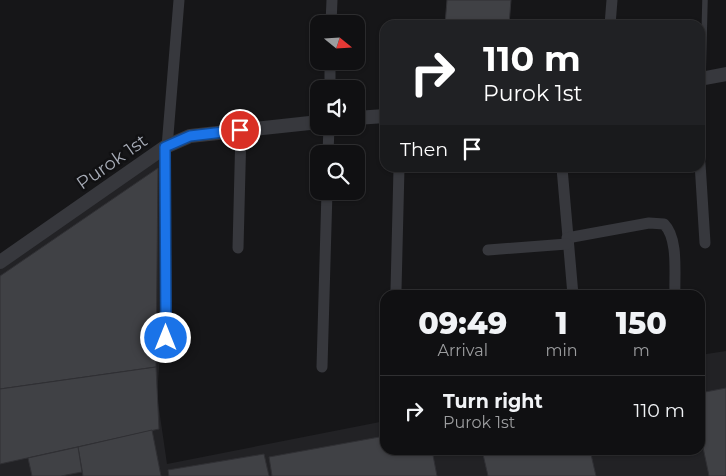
<!DOCTYPE html>
<style>
body{margin:0;font-family:Montserrat,sans-serif;background:#19191b;color:#f1f3f6;height:100vh;display:flex;flex-direction:column;font-size:19px;white-space:nowrap}
*{box-sizing:border-box;margin:0}
p{font-size:16px;color:#9c9d9f}
.icon{flex:none;width:28px;height:28px;fill:none;stroke:currentColor;stroke-width:2;stroke-linecap:round;stroke-linejoin:round}
.map{position:relative;flex:1;overflow:hidden}
.sheet{position:absolute;left:380px;top:290px;width:325px;height:165px;display:flex;flex-direction:column;background:#101012;border-radius:15px;box-shadow:0 1px 4px #0004,0 0 0 1px #303032}
.sheet>*{flex:none}
.top-card{position:absolute;left:380px;top:20px;width:325px;height:152px;border-radius:15px;box-shadow:0 1px 4px #0004,0 0 0 1px #303032;background:#202124;color:#fff;overflow:hidden}
.needle{width:32px;rotate:108deg}
.tools{position:absolute;left:310px;top:15px;display:grid;gap:10px}
.tools a{display:grid;place-items:center;width:55px;height:55px;border-radius:10px;background:#101012;box-shadow:0 1px 4px #0004,0 0 0 1px #303032;font-size:25px}
.pin{position:absolute;display:grid;place-items:center;width:42px;height:42px;color:#fff;margin:-21px;border:2px solid #fff;border-radius:50%;box-shadow:0 1px 5px #0007}
.me{position:absolute;width:55px;margin:-28px;rotate:0deg;stroke-linejoin:round;filter:drop-shadow(0 0 4px #0008)}
.turn{display:flex;align-items:center;gap:18px;height:105px;padding:0 20px;font-size:22px}
.turn .icon{width:65px;height:65px;stroke-width:2.5}
.turn b{display:block;font-size:35px;line-height:42px}
.then{display:flex;align-items:center;height:48px;padding:0 20px;background:#0003;gap:10px;font-size:19px}
.eta{display:flex;justify-content:space-evenly;align-items:center;height:85px;text-align:center}
.eta b{font-size:30px;font-weight:800;line-height:35px}
ul{padding:0;list-style:none}
li{display:flex;align-items:center;gap:15px;height:70px;padding:0 20px;border-top:1px solid #303032}
li div{flex:1}
li b{display:block;font-size:19px}
li em{font-style:normal}
.map>svg:first-child{display:block}
.built{fill:#222225}
.building{fill:#404145;stroke:#303034}
.lines{fill:none;stroke-linecap:round;stroke-linejoin:round}
.service{stroke:#37383d;stroke-width:5.5}
.minor{stroke:#37383d;stroke-width:11}
.tertiary{stroke:#37383d;stroke-width:14}
.route-casing{stroke:#114b97;stroke-width:12}
.route{stroke:#1a73e8;stroke-width:9}
.labels{text-anchor:middle;dominant-baseline:central;stroke-width:5;stroke-linejoin:round;paint-order:stroke}
.street-label{font-size:18px;fill:#a8adb8;stroke:#111113}
</style>
<div class="map">
<svg width="726" height="476" viewBox="0 0 726 476">
<rect width="100%" height="100%" fill="#161618"/>
<path class="built" d="M164 151 163 315 157 395 167 464 385 421V450H700V355L726 351V476H0V266Z"/>
<g class="building">
<path d="M447 0H511L509 25H445Z"/>
<path d="M158 168 156 367 0 389V276Z"/>
<path d="M156 367 159 429 0 464V389Z"/>
<path d="M726 388V476H709L700 433V393Z"/>
<path d="M152 430 161 476H83L78 447Z"/>
<path d="M385 436V450H432L437 476H272L269 457Z"/>
<path d="M78 447 82 472 61 476H32L28 458Z"/>
<path d="M482 450H590L596 476H488Z"/>
<path d="M264 454 269 476H169L168 470Z"/>
</g>
<g class="lines">
<path class="service" d="M703 79 705 0"/>
<g class="minor">
<path d="M331 24 332 0"/>
<path d="M610 25 612 0"/>
<path d="M330 89V61"/>
<path d="M165 147 166 338"/>
<path d="M167 147 179 0"/>
<path d="M328 154 329 126"/>
<path d="M700 163 705 243"/>
<path d="M562 168 573 295"/>
<path d="M567 238 649 223 664 224C679 239 674 275 675 295"/>
<path d="M238 248 241 130"/>
<path d="M488 250 567 244"/>
<path d="M396 290 399 168"/>
<path d="M322 367 327 191"/>
</g>
<g class="tertiary">
<path d="M700 79 726 74"/>
<path d="M356 118 385 116"/>
<path d="M0 262 165 147 190 136 319 122"/>
</g>
</g>
<g class="lines">
<g class="route-casing">
<path id="route" d="M166 338 165 147 190 136 240 130"/>
</g>
<use href="#route" class="route"/>
</g>
<g class="labels">
<g class="street-label">
<text transform="translate(112 162) rotate(-35)">Purok 1st</text>
</g>
</g>
</svg>
<div class="tools">
<a><svg class="needle" viewBox="-14 -14 28 28"><path d="M0-13l5 13h-10z" fill="#e53935"/><path d="M0 13l5-13h-10z" fill="#9c9d9f"/></svg></a>
<a><svg class="icon" aria-label="sound" viewBox="0 0 24 24"><path d="M4 9h4l5-4v14l-5-4H4zM17 9q2 3 0 6"/></svg></a>
<a><svg class="icon" aria-label="search" viewBox="0 0 24 24"><circle cx="10" cy="10" r="6"/><path d="M15 15l6 6"/></svg></a>
</div>
<div class="pin" style="left:240px;top:130px;background:#d93025"><svg class="icon" aria-label="arrive" viewBox="0 0 24 24"><path d="M6 21V4h12l-3 4 3 4H6"/></svg></div>
<svg class="me" style="left:166px;top:338px" viewBox="-20 -20 40 40"><circle r="17" fill="#1a73e8" stroke="#fff" stroke-width="3"/><path d="M0-11L8 9 0 5-8 9z" fill="#fff"/></svg>
<div class="top-card">
<div class="turn"><svg class="icon" aria-label="right" viewBox="0 0 24 24"><path d="M7 20v-9h11M14 6l5 5-5 5"/></svg><div><b>110 m</b>Purok 1st</div></div>
<div class="then">Then<svg class="icon" aria-label="arrive" viewBox="0 0 24 24"><path d="M6 21V4h12l-3 4 3 4H6"/></svg></div>
</div>
<section class="sheet">
<div class="eta">
<div><b>09:49</b><p>Arrival</p></div>
<div><b>1</b><p>min</p></div>
<div><b>150</b><p>m</p></div>
</div>
<ul>
<li><svg class="icon" aria-label="right" viewBox="0 0 24 24"><path d="M7 20v-9h11M14 6l5 5-5 5"/></svg><div><b>Turn right</b><p>Purok 1st</p></div><em>110 m</em></li>
</ul>
</section>
</div>
